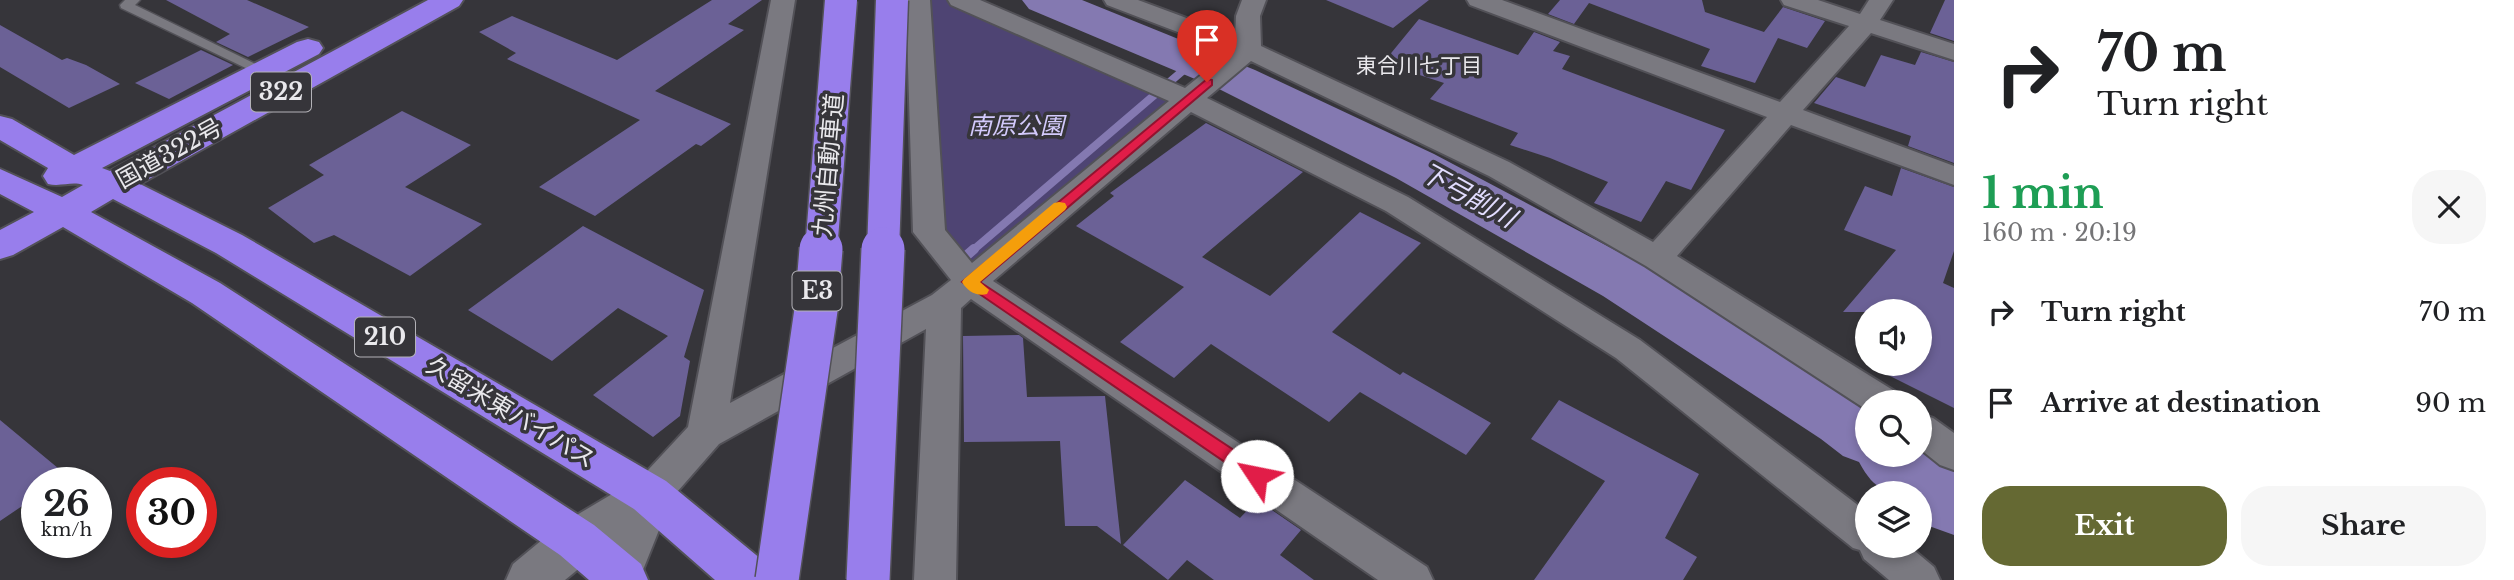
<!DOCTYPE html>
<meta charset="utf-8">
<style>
body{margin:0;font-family:"Libre Baskerville","Noto Sans JP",serif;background:#f6f6f6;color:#202124;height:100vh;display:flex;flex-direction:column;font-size:26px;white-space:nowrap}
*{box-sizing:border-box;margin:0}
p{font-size:23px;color:#757577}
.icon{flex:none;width:38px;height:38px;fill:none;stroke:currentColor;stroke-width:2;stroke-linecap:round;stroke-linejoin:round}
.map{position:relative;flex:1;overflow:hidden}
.side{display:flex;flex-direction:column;background:#fff;width:560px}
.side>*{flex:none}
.guide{background:#fff;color:#202124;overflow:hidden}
.buttons{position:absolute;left:1855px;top:299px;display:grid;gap:14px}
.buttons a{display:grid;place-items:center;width:77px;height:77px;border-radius:50%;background:#fff;box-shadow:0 4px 10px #0003;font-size:35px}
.speed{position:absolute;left:21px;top:467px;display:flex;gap:14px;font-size:35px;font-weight:700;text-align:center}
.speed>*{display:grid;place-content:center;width:91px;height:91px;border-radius:50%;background:#fff;box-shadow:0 4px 10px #0003;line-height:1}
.speed small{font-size:18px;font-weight:400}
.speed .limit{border:10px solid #d22;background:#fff;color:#111}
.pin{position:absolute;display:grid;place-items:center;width:60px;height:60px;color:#fff;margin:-72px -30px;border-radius:50% 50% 50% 0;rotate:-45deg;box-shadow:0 0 7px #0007}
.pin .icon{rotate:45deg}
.me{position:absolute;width:77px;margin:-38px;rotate:304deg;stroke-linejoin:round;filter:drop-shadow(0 0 5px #0008)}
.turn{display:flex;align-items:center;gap:24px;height:147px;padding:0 28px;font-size:32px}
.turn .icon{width:91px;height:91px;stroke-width:2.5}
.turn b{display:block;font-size:49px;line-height:60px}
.round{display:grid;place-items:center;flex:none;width:74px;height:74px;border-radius:28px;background:#f6f6f6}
.head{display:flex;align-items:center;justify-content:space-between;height:119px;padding:0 28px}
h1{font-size:42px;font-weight:700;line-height:52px;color:#1e9e55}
.button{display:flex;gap:14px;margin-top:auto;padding:14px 28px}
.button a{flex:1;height:80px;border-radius:28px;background:#656933;color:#fff;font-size:28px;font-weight:700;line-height:80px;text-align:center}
.button a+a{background:#f6f6f6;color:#202124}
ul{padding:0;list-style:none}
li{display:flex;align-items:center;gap:21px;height:91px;padding:0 28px}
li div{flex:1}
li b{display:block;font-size:26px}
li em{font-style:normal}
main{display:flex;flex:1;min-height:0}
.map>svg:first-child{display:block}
.green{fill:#4e4473}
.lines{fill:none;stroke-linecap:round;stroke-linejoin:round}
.stream-far1{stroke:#8479b1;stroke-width:8}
.stream{stroke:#8479b1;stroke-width:10}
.river{fill:#8479b1;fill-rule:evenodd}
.building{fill:#6b6196}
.lane-casing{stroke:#525157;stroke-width:3}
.street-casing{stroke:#525157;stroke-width:4}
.secondary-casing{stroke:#525157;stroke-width:4}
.highway-casing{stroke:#525157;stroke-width:4}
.lane{fill:#7a7980;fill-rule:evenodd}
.street{fill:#7a7980;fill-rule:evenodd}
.secondary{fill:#7a7980;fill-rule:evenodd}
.highway{fill:#987eec;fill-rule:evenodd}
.highway-bridge-far1-casing{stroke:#525157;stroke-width:35;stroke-linecap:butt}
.highway-bridge-casing{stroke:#525157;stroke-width:46;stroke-linecap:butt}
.highway-bridge-far1{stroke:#987eec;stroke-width:32}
.highway-bridge{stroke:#987eec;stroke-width:43}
.route{fill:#e11d48;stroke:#92132f;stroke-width:2}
.slow{fill:#f59e0b}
.labels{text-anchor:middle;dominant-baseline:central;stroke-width:7;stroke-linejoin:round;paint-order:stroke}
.far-neighbourhood-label{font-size:21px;fill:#e9e8ec;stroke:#36353a}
.shield{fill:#36353a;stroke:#b3b2b7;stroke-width:2}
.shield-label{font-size:23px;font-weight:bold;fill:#e9e8ec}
.park-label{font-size:24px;font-style:italic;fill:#d3cafc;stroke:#36353a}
.street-label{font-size:24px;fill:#e9e8ec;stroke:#36353a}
.water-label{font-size:26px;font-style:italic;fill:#e2ddff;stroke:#36353a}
</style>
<main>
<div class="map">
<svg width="1954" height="580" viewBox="0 0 1954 580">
<rect width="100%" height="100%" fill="#36353a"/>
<path class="green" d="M918 0H960L1187 99 970 282 929 232Z"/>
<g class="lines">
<path class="stream-far1" d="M972 251 1193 62"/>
<path class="stream" d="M958 263 974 249"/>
<path class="river" d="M1022 0H1082L1255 70 1434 154 1645 266 1870 402H1867V455H1920V439L1954 465V535L1929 526 1920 519V494C1888 494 1875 492 1859 462L1843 456 1821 439 1603 296 1396 178 1221 90 1029 9Z"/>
</g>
<g class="building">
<path d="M166 0H247L309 27 248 57 216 42 230 34Z"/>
<path d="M712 0H762L728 24 744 30 655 91 731 124 701 146 696 144 595 216 539 187 640 120 507 59 516 53 479 32 512 16 617 60Z"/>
<path d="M1326 0H1429L1393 28Z"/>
<path d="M1560 0H1702L1705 12 1764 32 1783 7 1825 21 1807 48 1778 38 1755 83 1701 66 1710 49 1589 3 1574 24 1548 14Z"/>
<path d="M1945 0H1954V41L1930 33Z"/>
<path d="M1419 19 1518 55 1534 32 1560 42 1553 51 1570 56 1562 69 1725 130 1691 190 1666 181 1641 222 1594 203 1608 182 1550 158 1510 145 1518 133 1430 99 1444 83 1383 63Z"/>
<path d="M0 25 62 60 67 58 86 65 120 84 69 108 0 67Z"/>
<path d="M201 50 233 65 169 99 135 83Z"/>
<path d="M1921 52 1954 62V163L1908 146 1911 136 1814 103 1836 77 1865 87 1881 55 1915 65Z"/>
<path d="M402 111 471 145 405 187 482 224 410 276 334 235 314 243 268 208 324 175 309 165Z"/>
<path d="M1206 123 1303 172 1202 257 1270 296 1360 212 1421 243 1332 332 1400 375 1403 372 1491 423 1466 455 1360 392 1329 422 1211 344 1174 378 1120 342 1184 287 1076 226 1114 196 1110 193Z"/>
<path d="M1901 168 1954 187V251L1943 283 1954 288V408L1866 364H1920V312H1843L1896 250 1844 230 1865 186 1892 196Z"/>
<path d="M583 226 704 290 684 357 690 361 680 416 653 437 593 395 668 336 618 308 552 361 468 310Z"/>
<path d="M1019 335 1023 338 1027 397 1105 396 1121 544 1097 526H1065L1060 441 964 442 963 336Z"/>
<path d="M1559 400 1699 474 1665 538 1697 557 1683 580H1534L1605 481 1531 439Z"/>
<path d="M0 420 76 483H37V496L0 521Z"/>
<path d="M1185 480 1240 518 1257 500 1301 530 1280 555 1314 580H1214L1187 560 1168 580 1123 545Z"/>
</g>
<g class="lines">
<g class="lane-casing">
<path id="lane" d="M125 0H140L135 5 270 71 263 75 258 74 121 8 120 5Z"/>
</g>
<g class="street-casing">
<g id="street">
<path d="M771 0H795L730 403 932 295 951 280 913 232 906 0H930L945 230 972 263 1169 101 951 5 948 0H980L1185 88 1230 52 1107 5 1104 0H1138L1235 36 1236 16 1242 0H1266L1260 16 1261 46 1509 162 1653 242 1767 117 1470 5 1467 0H1502L1780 102 1849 26 1784 5 1781 0H1818L1860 14 1869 0H1893L1880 20 1954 44V60L1871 33 1803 110 1954 166V185L1791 125 1677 256 1896 392 1901 402H1867V410L1646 266 1489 176 1251 61 1207 98 1408 197 1640 340 1867 512V546H1909L1934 567 1940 580H1889L1864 559 1860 550 1853 548 1616 358 1386 211 1191 112 993 281 1427 567 1433 580H1378L971 299 961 308 956 580H914L926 329 719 444 664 507 650 512 636 507 630 495 636 483 688 427Z"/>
<path d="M1920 414 1933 418 1954 433V470L1940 465 1920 449Z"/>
</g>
</g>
<g class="secondary-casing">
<path id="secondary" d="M650 476 666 481 673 495 639 580H591L604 548 565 580H506L513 564 560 525 634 481Z"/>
</g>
<g class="highway-casing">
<path id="highway" d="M428 0H463L459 6 140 184 242 235 666 481 767 564 774 580H715L634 509 216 253 113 199 91 212 220 283 594 525 641 564 648 580H589L560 555 192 303 63 227 13 255 0 259V230L34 212 0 194V169L62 197 83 185C72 181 61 187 48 184L43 176 48 168 0 140V116L12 119 74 155 297 42 308 39 319 42 323 48 319 54 102 168 110 171Z"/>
</g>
<use href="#lane" class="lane"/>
<use href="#street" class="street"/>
<use href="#secondary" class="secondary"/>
<use href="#highway" class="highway"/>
<g class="highway-bridge-far1-casing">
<g id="highway-bridge-far1">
<path d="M821 251 841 0"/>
<path d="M883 251 892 0"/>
</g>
</g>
<g class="highway-bridge-casing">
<g id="highway-bridge">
<path d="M777 580 816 310 821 249"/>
<path d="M868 580 883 249"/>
</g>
</g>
<use href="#highway-bridge-far1" class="highway-bridge-far1"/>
<use href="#highway-bridge" class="highway-bridge"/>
</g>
<path class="route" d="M1207 79 1212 80V85L980 282 1264 470 1267 476 1264 481 1257 484 962 282Z"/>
<path class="slow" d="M1059 202 1065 203 1067 207 1065 210 980 282 989 290 987 294C977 297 967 291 962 282L964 279 1054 203Z"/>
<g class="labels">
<g class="far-neighbourhood-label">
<text x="1419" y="66">東合川七丁目</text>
</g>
<g class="shield">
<rect x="251" y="72.5" width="60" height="39" rx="5"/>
<rect x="792.5" y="271.5" width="49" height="39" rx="5"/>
<rect x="355" y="317.5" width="60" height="39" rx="5"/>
</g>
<g class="shield-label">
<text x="281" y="92">322</text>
<text x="817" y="291">E3</text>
<text x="385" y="337">210</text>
</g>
<g class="park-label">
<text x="1016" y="125">南原公園</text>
</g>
<g class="street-label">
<text transform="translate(169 153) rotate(-29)">国道322号</text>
<text transform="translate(828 165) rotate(-85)">九州自動車道</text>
<text transform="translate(511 412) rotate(31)">久留米東バイパス</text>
</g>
<g class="water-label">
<text transform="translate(1468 195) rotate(29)">下弓削川</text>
</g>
</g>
</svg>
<div class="buttons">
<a><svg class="icon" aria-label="sound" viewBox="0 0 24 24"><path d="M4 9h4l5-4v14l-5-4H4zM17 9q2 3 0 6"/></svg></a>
<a><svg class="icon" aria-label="search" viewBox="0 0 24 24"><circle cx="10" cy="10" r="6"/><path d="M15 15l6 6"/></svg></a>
<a><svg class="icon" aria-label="layers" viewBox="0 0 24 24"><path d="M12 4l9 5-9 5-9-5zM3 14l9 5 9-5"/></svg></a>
</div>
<div class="speed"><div>26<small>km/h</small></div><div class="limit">30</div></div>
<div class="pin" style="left:1207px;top:82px;background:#d93025"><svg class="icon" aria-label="arrive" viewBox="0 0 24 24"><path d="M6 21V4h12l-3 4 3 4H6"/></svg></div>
<svg class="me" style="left:1257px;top:476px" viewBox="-20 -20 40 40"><circle r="19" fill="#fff"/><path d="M0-13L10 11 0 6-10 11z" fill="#e11d48"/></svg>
</div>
<section class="side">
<div class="guide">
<div class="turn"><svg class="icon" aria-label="right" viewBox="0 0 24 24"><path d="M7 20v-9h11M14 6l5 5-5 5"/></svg><div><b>70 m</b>Turn right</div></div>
</div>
<div class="head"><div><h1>1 min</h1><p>160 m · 20:19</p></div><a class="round"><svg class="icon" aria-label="close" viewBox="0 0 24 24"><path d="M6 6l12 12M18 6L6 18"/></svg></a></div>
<ul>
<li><svg class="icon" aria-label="right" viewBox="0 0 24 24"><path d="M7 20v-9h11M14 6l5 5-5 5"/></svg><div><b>Turn right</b></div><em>70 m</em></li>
<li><svg class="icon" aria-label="arrive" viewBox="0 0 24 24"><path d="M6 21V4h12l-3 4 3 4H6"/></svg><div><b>Arrive at destination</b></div><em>90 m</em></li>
</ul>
<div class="button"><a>Exit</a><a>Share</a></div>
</section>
</main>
